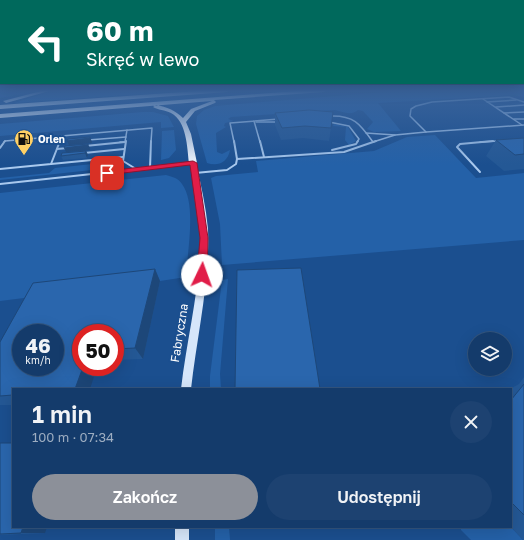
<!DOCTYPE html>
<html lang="pl">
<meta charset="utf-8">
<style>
body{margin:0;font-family:"Golos Text",sans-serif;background:#1d4271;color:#f1f3f6;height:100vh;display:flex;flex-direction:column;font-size:15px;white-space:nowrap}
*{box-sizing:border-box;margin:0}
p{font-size:13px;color:#9dadc1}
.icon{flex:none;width:22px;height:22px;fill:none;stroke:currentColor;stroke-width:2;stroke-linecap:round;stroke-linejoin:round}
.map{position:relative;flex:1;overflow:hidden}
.panel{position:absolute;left:12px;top:388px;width:500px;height:140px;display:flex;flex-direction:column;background:#143b6b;border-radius:0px;box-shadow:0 4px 16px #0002,0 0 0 1px #33557e}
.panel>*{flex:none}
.top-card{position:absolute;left:0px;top:0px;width:524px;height:84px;box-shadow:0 4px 16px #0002,0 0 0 1px #33557e;background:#00695c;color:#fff;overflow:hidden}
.buttons{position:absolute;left:468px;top:332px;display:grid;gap:8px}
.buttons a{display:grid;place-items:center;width:44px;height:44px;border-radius:50%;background:#143b6b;box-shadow:0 4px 16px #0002,0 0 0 1px #33557e;font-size:20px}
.speed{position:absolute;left:12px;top:324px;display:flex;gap:8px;font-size:20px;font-weight:700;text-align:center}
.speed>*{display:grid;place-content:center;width:52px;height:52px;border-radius:50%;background:#143b6b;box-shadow:0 4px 16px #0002,0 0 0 1px #33557e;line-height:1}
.speed small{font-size:10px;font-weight:400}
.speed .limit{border:6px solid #d22;background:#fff;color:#111}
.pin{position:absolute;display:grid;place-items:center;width:34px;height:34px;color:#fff;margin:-17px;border-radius:8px;box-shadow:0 2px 6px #0006}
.me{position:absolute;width:44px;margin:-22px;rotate:3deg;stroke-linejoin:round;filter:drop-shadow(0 0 3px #0008)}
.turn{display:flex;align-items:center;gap:14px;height:84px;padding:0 20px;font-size:18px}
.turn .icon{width:52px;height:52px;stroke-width:2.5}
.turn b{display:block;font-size:28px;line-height:34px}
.round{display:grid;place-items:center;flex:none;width:42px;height:42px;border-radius:21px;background:#1d4271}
.summary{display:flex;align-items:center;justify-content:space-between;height:68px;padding:0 20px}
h1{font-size:24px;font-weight:600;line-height:30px}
.cta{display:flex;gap:8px;margin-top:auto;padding:8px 20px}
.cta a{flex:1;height:46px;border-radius:24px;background:#8c9099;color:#fff;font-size:16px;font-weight:600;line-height:46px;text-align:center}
.cta a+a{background:#1d4271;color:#f1f3f6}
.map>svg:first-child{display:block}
.green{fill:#2461a8}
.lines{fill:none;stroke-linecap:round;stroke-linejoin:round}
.service-far1{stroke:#a9c9ee;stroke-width:1.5}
.service{stroke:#a9c9ee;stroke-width:2}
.secondary{fill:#d6e6fa;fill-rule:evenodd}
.primary{fill:#f0f6ff;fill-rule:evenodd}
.wall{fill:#245895}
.shaded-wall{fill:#1d4779}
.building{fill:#2a66ad;stroke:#1d4779;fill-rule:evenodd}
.route{fill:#e11d48;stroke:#92132f}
.labels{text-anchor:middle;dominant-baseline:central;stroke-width:4;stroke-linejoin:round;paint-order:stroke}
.far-poi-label{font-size:10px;font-weight:bold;fill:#fff;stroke:#1b4f8f;text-anchor:start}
.street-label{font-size:12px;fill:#fff;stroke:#1b4f8f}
</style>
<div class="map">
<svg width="524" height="540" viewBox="0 0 524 540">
<rect width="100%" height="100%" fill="#1b4f8f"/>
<g class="green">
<path d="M0 90H42L0 98Z"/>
<path d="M55 90H198L14 103Z"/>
<path d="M408 90H524V97L513 95 378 103 401 131 374 132 367 129 373 122 363 111 358 110C351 116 343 112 335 110L231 117 228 119 234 121 225 123 224 126 226 127 216 133 217 152 222 154 230 150C228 162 218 167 207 163L196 124 197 116 204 110 215 106Z"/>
<path d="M143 112H153L168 116 174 127 161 128V122L0 136V124Z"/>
<path d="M334 124 348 127 356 141 349 145 345 140 346 127 333 126Z"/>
<path d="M174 130 176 150 169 158 161 160 162 131Z"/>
<path d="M435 135 476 178 524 173V240L222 265 220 224 211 178 216 176 258 172 256 161 374 151 407 137Z"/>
<path d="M111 162 115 165 110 168 0 180V178L49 173 55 168Z"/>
<path d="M166 175C173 177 178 178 182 184 197 204 187 253 186 277L160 281 0 301V193Z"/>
<path d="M228 279 220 374 221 389H210V376L222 280Z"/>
<path d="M215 527H229L230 540H215Z"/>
<path d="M461 527H511L523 540H471L461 530Z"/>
</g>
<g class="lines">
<g class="service-far1">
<path d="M483 99 522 125"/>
<path d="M487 102 516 100"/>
<path d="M524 102 509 97 432 102 416 106 411 109 410 116 426 132 524 125"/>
<path d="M496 107 524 105"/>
<path d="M504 113 524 112"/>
<path d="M330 116C354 115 360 124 373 142"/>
<path d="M514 119H524"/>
<path d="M254 121 260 142"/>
<path d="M256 122H278"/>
<path d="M329 122 349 126 359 139 357 142"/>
<path d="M366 133 395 135 426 132"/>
<path d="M88 140 126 137"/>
<path d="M4 142 5 141 152 128 151 142"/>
<path d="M59 142 62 136"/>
<path d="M120 142H125"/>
<path d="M125 142 127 130"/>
<path d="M234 142 230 123 279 119"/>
<path d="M373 142 395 135"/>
<path d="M480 142 499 141"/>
</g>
<g class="service">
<path d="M126 141 123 161 136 169"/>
<path d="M234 141 237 159 344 152 376 141"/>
<path d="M260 141 264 157"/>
<path d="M85 146 125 142"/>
<path d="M0 148 5 141"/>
<path d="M57 149 68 148"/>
<path d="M332 150 356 144 358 141"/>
<path d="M84 153 124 149"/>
<path d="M51 164 123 157"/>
<path d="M150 168 151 141"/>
<path d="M0 169 51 164 60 141"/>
<path d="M480 172 457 147 460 144 493 141"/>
<path d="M195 173 227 170 236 164 237 159"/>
<path d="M0 184 193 163"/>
</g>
<g class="secondary">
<path d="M193 161 196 163C201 185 206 207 208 229 210 282 197 336 191 389H181C187 336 202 283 200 229 200 207 195 185 190 163Z"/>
<rect x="175" y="527" width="14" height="13"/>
</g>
<g class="primary">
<path d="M45 90H53L6 103 3 101Z"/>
<path d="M211 90H230L227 92 0 109V105Z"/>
<path d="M309 90H327L324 92 214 100 216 102 215 103 195 111 186 122 191 134 197 163 193 165 189 163C187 147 187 122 171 113 165 110 158 110 153 107L156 105C167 107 175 110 183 118L191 109 212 101 0 118V114Z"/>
</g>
</g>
<g class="wall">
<path d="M275 113 331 128 329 141 303 138 281 140 275 125Z"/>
<path d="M524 138V169L504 171 486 156 496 140Z"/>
<path d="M86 151 88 155 87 158 63 160 61 156Z"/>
<path d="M155 269 160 281 143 359 115 360V333H81L13 389V405H0V342Z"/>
<path d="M524 377V540H523L511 527V389H510L519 384Z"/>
<path d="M0 443 45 533 0 535Z"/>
</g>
<g class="shaded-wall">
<path d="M90 137 92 142V143L69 145 67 141Z"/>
<path d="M88 144 90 148V150L66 152 64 148Z"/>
<path d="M86 151 88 155 87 158 85 153Z"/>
<path d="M155 269 160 281 143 359 135 348Z"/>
<path d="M83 367H97L90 389H75Z"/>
<path d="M23 527H47L45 533H21Z"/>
</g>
<g class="building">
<path d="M309 110 333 112 331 128 305 126 282 128 275 113Z"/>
<path d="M90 137V138L67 141 68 139Z"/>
<path d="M524 138V154L515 155 496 140Z"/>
<path d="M88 144V145L64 148 65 146Z"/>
<path d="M86 151 85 153 61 156 62 153Z"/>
<path d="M301 268 320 389H235L237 270Z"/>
<path d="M155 269 135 348 115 349V333H81V367H83L75 389H13V395L0 396V342L33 283ZM21 333H55V367H21Z"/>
<path d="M524 384V515L511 502V400Z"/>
<path d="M0 443H13V527H23L21 533 0 534Z"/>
</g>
<linearGradient id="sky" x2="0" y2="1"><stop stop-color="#0f2b4f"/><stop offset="0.55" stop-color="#39639b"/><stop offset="1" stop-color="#39639b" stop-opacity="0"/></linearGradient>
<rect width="524" height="165" fill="url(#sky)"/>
<path class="route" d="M193 161 197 163 208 238 207 275 202 278 197 275 200 238 190 165 107 175 104 173 107 171Z"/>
<defs>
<g id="fuel-pin" transform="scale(1)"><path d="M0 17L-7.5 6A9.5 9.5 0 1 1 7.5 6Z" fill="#ffd166" stroke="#1b4f8f"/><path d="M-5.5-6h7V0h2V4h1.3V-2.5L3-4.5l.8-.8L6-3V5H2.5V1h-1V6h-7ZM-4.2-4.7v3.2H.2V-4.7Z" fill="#111"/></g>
</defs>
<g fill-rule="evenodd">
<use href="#fuel-pin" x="24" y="139"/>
</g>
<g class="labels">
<g class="far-poi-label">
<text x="38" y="139">Orlen</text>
</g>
<g class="street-label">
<text transform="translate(179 333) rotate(-81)">Fabryczna</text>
</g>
</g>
</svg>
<div class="buttons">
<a><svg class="icon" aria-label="layers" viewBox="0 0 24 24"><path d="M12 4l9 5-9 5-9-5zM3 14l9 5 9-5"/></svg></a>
</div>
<div class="speed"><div>46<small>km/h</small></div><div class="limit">50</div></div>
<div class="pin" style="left:107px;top:173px;background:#d93025"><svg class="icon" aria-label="arrive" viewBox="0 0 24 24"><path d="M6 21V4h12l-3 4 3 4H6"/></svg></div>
<svg class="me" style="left:202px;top:275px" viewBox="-20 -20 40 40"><circle r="19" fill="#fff"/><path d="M0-13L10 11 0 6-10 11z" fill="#e11d48"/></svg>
<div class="top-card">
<div class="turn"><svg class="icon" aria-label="left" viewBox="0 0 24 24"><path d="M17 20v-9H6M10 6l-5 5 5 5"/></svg><div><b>60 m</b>Skręć w lewo</div></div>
</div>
<section class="panel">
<div class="summary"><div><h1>1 min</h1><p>100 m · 07:34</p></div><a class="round"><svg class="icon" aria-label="close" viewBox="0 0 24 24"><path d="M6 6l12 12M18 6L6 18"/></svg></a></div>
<div class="cta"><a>Zakończ</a><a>Udostępnij</a></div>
</section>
</div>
